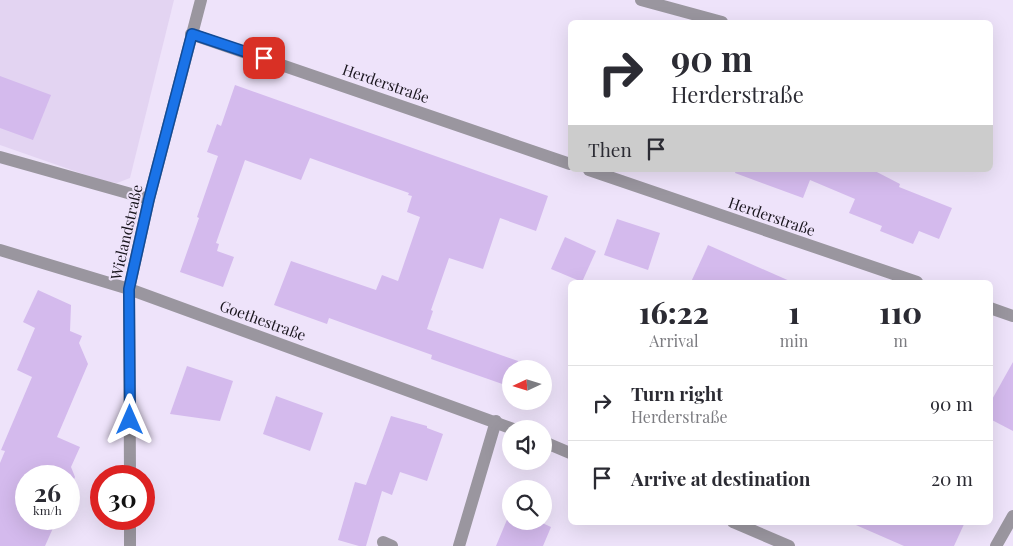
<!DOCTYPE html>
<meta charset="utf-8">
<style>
body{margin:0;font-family:"Playfair Display",serif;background:#f7f7f7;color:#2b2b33;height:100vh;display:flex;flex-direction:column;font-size:19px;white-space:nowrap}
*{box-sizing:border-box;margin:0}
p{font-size:16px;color:#7c7c81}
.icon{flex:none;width:28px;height:28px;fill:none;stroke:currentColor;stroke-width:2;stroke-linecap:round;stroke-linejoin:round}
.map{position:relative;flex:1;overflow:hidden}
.details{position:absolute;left:568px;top:280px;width:425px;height:245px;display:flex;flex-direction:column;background:#fff;border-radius:8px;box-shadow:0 5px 20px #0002}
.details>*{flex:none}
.hud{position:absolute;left:568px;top:20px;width:425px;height:152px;border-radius:8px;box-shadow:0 5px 20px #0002;background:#fff;color:#2b2b33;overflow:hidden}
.needle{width:32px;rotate:266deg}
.buttons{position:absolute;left:502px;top:360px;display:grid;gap:10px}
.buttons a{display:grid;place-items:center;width:50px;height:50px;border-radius:50%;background:#fff;box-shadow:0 5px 20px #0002;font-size:25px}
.speed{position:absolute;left:15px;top:465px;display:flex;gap:10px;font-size:25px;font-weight:700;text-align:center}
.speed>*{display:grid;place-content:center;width:65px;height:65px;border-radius:50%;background:#fff;box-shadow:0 5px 20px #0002;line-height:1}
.speed small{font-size:12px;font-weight:400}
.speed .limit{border:8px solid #d22;background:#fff;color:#111}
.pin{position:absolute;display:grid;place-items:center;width:42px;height:42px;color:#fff;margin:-21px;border-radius:10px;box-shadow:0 2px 8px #0006}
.me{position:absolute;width:55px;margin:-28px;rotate:0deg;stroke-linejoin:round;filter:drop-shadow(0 0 4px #0008)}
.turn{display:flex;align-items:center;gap:18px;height:105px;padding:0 20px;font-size:22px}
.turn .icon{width:65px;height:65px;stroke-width:2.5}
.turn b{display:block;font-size:35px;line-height:42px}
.then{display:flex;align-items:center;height:48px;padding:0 20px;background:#0003;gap:10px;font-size:19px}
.eta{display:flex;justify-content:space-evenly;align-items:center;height:85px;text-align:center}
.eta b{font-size:30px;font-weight:800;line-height:35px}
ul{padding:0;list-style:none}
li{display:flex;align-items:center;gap:15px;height:75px;padding:0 20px;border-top:1px solid #e1e1e2}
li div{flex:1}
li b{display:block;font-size:19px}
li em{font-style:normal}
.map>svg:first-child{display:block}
.built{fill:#e3d4f2}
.building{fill:#d4baed}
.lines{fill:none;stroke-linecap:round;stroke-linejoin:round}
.lane{stroke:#9a969f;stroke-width:12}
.street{stroke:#9a969f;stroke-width:12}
.route-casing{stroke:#114b97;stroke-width:12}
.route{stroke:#1a73e8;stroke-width:9}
.labels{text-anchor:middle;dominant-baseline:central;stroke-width:4;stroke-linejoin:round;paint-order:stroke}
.street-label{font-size:15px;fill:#19151d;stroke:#eee3fa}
</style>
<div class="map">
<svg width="1013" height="546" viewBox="0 0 1013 546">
<rect width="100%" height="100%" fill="#eee3fa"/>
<path class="built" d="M0 0H174L130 178 117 183 103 181 0 145Z"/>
<g class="building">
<path d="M0 76 51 95 33 140 0 128Z"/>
<path d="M235 85 548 196 536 231 500 218 483 269 449 258 431 310 433 311 427 329 518 361 515 369H511V378L508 386 431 359 432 355 329 318 327 324 274 305 291 261 376 290 382 275 398 281 420 217 407 212 412 196 408 195 409 193 310 158 301 180 245 160 216 243 219 244 217 251 234 257 223 287 180 272 199 218 197 217 218 156 207 152 217 124 221 126Z"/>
<path d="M736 170H873L900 184 899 187 952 208 939 239 919 231 913 244 880 231 882 226 849 213 855 199 810 180 803 198 735 173Z"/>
<path d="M617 219 660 233 648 270 604 255Z"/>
<path d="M565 237 596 251 582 282 551 269Z"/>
<path d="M708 245 792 282H691Z"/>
<path d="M38 290 71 305 70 331 82 336 79 343 88 364 57 437 80 447 71 467 75 477 69 491V476H26V519H57L45 546H0V463L5 451 1 450 32 377 17 370 35 328 23 322Z"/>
<path d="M1013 362V431L990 419V403Z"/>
<path d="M187 366 233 381 220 421 170 414Z"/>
<path d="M276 396 323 413 310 451 263 434Z"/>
<path d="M391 416 427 426V428L443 434 427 481 400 472 392 495 382 491 366 546H359L338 540 355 482 366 485Z"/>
<path d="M511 510V521H538L551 527 543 546H496Z"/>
<path d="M849 522H965L954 546H904Z"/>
</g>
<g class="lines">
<g class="lane">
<path d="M641 0 722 22"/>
<path d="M383 542 392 546"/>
<path d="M459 546 496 421"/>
</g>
<g class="street">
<path d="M191 34 570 164"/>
<path d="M0 157 149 199"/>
<path d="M589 170 917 282"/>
<path d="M0 250 129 289 513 429"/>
<path d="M990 308 1013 316"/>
<path d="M544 442 570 453"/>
<path d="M130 476 129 289 149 199 201 0"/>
<path d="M130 519V546"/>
<path d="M733 522 789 546"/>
<path d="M996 546 1013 516"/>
</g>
</g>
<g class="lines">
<g class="route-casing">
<path id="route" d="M130 420 129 289 149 199 192 34 264 58"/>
</g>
<use href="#route" class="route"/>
</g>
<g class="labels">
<g class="street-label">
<text transform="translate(386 83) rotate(19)">Herderstraße</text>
<text transform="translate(772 216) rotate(19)">Herderstraße</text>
<text transform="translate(126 232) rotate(-77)">Wielandstraße</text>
<text transform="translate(263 320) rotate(20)">Goethestraße</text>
</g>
</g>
</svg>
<div class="buttons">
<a><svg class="needle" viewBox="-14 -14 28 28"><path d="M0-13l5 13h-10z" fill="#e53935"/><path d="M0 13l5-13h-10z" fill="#7c7c81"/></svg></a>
<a><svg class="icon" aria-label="sound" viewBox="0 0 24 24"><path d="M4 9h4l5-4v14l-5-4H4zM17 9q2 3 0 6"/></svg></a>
<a><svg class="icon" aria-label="search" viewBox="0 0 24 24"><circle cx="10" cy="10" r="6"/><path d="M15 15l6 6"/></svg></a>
</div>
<div class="speed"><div>26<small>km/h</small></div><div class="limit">30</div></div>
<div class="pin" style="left:264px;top:58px;background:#d93025"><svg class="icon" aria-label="arrive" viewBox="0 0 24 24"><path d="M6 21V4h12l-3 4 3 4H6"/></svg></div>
<svg class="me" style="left:130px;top:420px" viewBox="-20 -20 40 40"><path d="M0-17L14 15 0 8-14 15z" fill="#1a73e8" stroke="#fff" stroke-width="4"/></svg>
<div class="hud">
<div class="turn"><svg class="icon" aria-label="right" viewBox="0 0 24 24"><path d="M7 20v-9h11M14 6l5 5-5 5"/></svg><div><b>90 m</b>Herderstraße</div></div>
<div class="then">Then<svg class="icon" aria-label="arrive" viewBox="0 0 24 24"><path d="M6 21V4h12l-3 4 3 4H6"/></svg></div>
</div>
<section class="details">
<div class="eta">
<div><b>16:22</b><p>Arrival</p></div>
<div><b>1</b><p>min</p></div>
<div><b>110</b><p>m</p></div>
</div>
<ul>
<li><svg class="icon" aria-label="right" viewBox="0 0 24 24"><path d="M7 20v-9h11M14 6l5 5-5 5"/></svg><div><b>Turn right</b><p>Herderstraße</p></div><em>90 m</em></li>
<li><svg class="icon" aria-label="arrive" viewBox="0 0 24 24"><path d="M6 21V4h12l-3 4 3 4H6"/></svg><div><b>Arrive at destination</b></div><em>20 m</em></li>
</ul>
</section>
</div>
